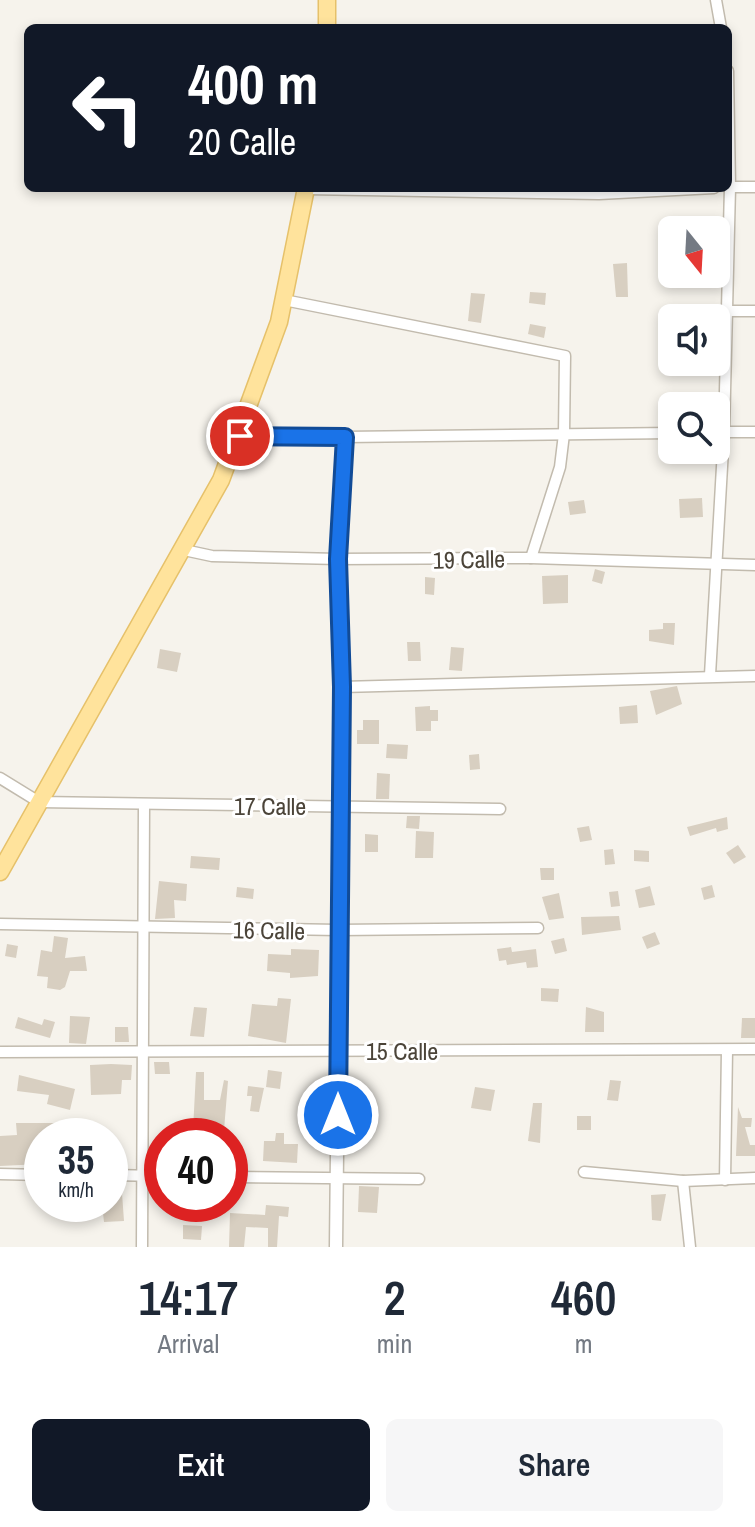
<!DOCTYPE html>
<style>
body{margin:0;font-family:"Archivo Narrow",sans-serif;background:#f6f6f7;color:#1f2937;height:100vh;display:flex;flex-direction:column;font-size:30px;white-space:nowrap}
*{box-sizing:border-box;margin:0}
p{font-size:26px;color:#747a83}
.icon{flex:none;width:44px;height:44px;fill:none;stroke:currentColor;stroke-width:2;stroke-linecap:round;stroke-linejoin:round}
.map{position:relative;height:1247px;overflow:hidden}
.details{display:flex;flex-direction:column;background:#fff;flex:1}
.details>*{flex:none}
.banner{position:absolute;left:24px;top:24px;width:708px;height:168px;border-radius:12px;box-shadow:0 4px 12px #0003;background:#111827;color:#fff;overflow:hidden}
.needle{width:52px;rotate:162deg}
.fabs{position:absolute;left:658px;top:216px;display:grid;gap:16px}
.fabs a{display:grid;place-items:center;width:72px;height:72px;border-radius:12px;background:#fff;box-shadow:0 4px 12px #0003;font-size:40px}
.speed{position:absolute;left:24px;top:1118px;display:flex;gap:16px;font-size:40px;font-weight:700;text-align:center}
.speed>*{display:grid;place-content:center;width:104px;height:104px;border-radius:50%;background:#fff;box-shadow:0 4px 12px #0003;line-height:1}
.speed small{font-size:20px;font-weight:400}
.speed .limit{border:12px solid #d22;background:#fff;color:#111}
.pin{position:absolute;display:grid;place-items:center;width:68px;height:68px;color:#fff;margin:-34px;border:4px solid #fff;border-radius:50%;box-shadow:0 2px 8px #0007}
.me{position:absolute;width:88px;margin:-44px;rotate:0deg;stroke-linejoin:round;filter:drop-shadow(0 0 6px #0008)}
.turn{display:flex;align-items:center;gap:28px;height:168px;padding:0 32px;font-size:36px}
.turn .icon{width:104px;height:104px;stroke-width:2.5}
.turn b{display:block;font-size:56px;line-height:68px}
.eta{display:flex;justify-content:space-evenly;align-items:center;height:136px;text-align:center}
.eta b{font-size:48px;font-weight:600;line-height:56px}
.primary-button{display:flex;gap:16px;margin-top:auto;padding:16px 32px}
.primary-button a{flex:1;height:92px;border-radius:12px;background:#111827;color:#fff;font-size:32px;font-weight:600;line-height:92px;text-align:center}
.primary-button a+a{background:#f6f6f7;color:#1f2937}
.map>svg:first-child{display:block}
.building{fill:#d8cfc1}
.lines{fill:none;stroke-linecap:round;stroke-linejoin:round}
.minor-casing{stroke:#c2bbae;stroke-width:13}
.tertiary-casing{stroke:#c2bbae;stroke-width:15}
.primary-casing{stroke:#e6c16a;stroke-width:19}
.minor{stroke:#fff;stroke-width:10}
.tertiary{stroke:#fff;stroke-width:12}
.primary{stroke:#ffe39c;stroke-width:16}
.route-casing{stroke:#114b97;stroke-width:20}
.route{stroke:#1a73e8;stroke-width:14}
.labels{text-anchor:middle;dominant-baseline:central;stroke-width:6;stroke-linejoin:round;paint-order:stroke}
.street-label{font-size:24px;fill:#4b4439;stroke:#fff}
</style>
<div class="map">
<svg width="755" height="1247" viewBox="0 0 755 1247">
<rect width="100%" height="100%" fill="#f6f3ec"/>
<g class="building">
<path d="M627 263 628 297H616L613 264Z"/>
<path d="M530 292 546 293 545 305 529 303Z"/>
<path d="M471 293 485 294 481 323 468 321Z"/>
<path d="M530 324 546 327 544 338 528 334Z"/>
<rect x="686" y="362" width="18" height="11"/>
<path d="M702 498 703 517 680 518 679 499Z"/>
<path d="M584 500 586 513 570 515 568 502Z"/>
<path d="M595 569 605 572 602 584 592 581Z"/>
<path d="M568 575V603L543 604 542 576Z"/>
<path d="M425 577 435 578 434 595 425 594Z"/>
<path d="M663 623H675L674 645 649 641V630L663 629Z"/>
<path d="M407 642H420L421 661H408Z"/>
<path d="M451 647 464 648 462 671 449 670Z"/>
<path d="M160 649 181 653 177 672 157 668Z"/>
<path d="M677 686 682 704 656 715 650 691Z"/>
<path d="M637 705 638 723 620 724 619 707Z"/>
<path d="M430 706V710H438V721H431V731H416L415 707Z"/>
<path d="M363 720H379V744H357V730H363Z"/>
<path d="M387 744 408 745 407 759 386 758Z"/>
<path d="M479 754 480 769 470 770 469 755Z"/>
<path d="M377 773 390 774 389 799H376Z"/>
<path d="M407 816H420L419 829 406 828Z"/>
<path d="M727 817 728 829 717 832 716 828 690 836 687 827Z"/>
<path d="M589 826 592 840 580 842 577 828Z"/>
<path d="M416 831 434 832 433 858H415Z"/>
<path d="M365 834 378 835V852H365Z"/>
<path d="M738 845 746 857 734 864 726 853Z"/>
<path d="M613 849 615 864 605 865 604 850Z"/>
<path d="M634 850 649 851V862L634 861Z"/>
<path d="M191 856 220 858 219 870 190 868Z"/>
<path d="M540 868H554V880H541Z"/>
<path d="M159 881 187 884 186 901 174 900 175 918 155 919Z"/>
<path d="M712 885 715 897 704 900 701 888Z"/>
<path d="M650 886 655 905 639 908 635 890Z"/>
<path d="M237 887 254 889 253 899 236 897Z"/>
<path d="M618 891 620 906 611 907 609 892Z"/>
<path d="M559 893 564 918 549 920 542 897Z"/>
<path d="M619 916 621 930 582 935 581 917Z"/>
<path d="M655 932 660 944 647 949 642 937Z"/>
<path d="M54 936 68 938 65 958 85 956 87 971H70L65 987 60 990 47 988 48 977 37 976 41 950 52 952Z"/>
<path d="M564 938 567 951 555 954 551 941Z"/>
<path d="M7 944 18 946 16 958 5 956Z"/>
<path d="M511 947 512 952 536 949 538 967 527 968 526 962 507 965 506 960 499 961 497 949Z"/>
<path d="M291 949 319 950 318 976 290 978V973L267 971 268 954 291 955Z"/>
<path d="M541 988 559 989 558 1002 541 1001Z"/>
<path d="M278 998 291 999 286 1043 248 1036 252 1004 277 1006Z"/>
<path d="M194 1007 207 1008 204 1037 190 1036Z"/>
<path d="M586 1007 604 1012V1032H585Z"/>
<path d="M70 1016 90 1017 86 1044 69 1043Z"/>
<path d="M18 1017 42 1025 44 1019 55 1022 50 1038 15 1028Z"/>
<path d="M742 1018H755V1038H741Z"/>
<path d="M115 1027H128L129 1042H115Z"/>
<path d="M154 1062H169L170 1074H155Z"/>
<path d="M111 1064 132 1065 131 1080H122L121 1094 91 1095 90 1065Z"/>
<path d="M268 1070 282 1072 280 1089 266 1087Z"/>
<path d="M196 1072H204V1100H220L224 1080 228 1081 224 1130H193Z"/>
<path d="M19 1075 75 1089 70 1110 47 1104 49 1095 17 1091Z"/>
<path d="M610 1080 621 1081 618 1101 607 1100Z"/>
<path d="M248 1086 264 1088 259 1112 250 1111 252 1096H247Z"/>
<path d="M475 1087 495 1090 491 1111 471 1108Z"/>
<path d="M533 1103H542L540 1143 528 1141Z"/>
<path d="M738 1107 742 1118H752L751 1127H745L750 1145H755V1156H736Z"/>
<rect x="577" y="1116" width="14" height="14"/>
<path d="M16 1123H69V1136H42V1164L0 1166V1136L17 1135Z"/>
<path d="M276 1133H284V1144H298L297 1163 263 1161 264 1141H275Z"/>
<path d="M359 1186 379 1187 377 1213 358 1212Z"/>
<path d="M122 1193 124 1221 104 1222 102 1204H110V1194Z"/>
<path d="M666 1194 661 1221 652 1220 651 1195Z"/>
<path d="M266 1205 289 1207 288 1217 279 1216 277 1247H268V1228L246 1227 244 1247H229L230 1213 265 1215Z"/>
<path d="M183 1225 202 1226 201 1240 183 1239Z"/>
</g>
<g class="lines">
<g class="minor-casing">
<g id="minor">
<path d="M716 0 721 28"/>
<path d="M728 187H755"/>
<path d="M306 189 599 194 714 188"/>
<path d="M284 300 565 356 564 434 560 467 531 558"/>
<path d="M727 311H755"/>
<path d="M716 432H755"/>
<path d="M345 437 672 433"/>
<path d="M184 550 212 556 338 559 531 558 755 565"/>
<path d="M710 675 724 432 730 187 728 71"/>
<path d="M342 687 755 676"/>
<path d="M0 778 39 802 500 809"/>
<path d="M0 924 338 930 538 928"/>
<path d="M0 1052 755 1049"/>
<path d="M584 1172 683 1181 755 1178"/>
<path d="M0 1174 42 1175"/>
<path d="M110 1175 162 1176"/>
<path d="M230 1177 419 1179"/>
<path d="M725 1180 727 1050"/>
<path d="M683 1181 690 1247"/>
<path d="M142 1247 144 806"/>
</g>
</g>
<g class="tertiary-casing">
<path id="tertiary" d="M240 436 345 437 338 559 342 687 336 1247"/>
</g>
<g class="primary-casing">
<g id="primary">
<path d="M327 28V0"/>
<path d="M0 872 221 480 279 322 306 188"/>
</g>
</g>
<use href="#minor" class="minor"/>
<use href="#tertiary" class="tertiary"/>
<use href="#primary" class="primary"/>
</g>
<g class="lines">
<g class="route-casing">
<path id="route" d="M240 436 345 437 338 559 342 687 338 1115"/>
</g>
<use href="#route" class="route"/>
</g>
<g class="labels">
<g class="street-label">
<text transform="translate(469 559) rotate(-1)">19 Calle</text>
<text x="270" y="806">17 Calle</text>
<text transform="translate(269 930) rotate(1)">16 Calle</text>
<text x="402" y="1051">15 Calle</text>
</g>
</g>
</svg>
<div class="fabs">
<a><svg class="needle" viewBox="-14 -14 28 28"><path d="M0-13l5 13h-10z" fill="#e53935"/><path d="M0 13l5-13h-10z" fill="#747a83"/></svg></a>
<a><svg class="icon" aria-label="sound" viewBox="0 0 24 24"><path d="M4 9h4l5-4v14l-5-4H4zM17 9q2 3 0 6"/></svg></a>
<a><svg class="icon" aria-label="search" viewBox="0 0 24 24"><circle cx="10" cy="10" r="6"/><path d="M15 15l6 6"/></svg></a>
</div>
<div class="speed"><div>35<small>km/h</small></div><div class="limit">40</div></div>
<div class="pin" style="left:240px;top:436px;background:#d93025"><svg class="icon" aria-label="arrive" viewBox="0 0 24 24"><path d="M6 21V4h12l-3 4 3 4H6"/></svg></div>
<svg class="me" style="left:338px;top:1115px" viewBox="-20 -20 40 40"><circle r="17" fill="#1a73e8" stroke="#fff" stroke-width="3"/><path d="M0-11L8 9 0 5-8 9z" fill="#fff"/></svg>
<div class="banner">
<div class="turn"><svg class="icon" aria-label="left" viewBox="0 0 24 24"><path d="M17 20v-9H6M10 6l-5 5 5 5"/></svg><div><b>400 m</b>20 Calle</div></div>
</div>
</div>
<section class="details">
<div class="eta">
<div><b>14:17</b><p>Arrival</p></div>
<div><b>2</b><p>min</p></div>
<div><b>460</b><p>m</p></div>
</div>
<div class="primary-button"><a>Exit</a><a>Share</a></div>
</section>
